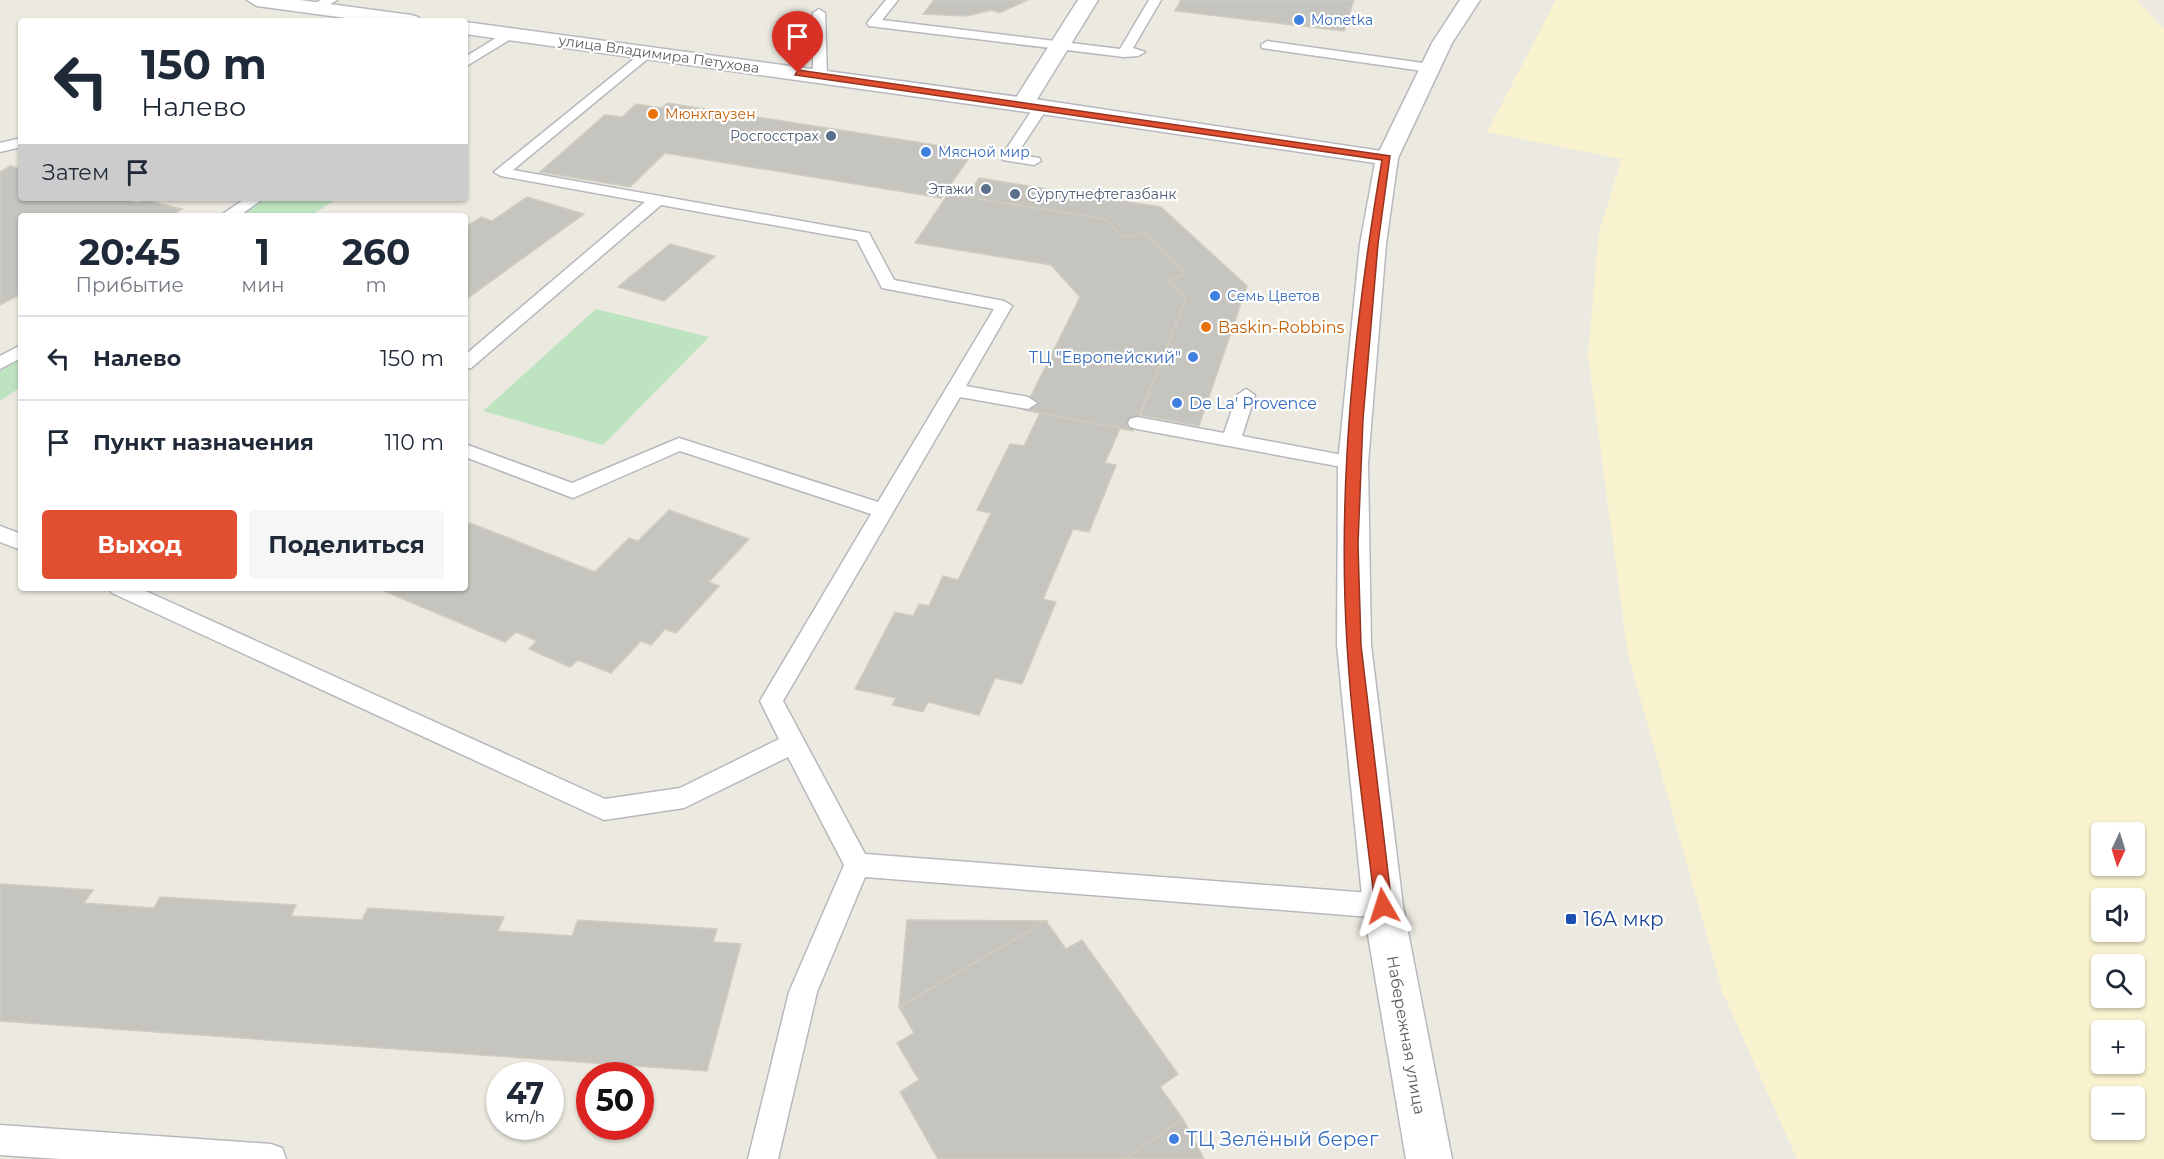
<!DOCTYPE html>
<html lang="ru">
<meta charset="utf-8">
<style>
body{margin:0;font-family:Montserrat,sans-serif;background:#f6f6f7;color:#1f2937;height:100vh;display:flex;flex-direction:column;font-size:22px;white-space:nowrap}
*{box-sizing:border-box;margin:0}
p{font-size:20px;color:#747a83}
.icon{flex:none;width:33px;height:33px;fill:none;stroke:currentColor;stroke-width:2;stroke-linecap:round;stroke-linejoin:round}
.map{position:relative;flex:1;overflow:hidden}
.drawer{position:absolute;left:18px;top:213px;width:450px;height:378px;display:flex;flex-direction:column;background:#fff;border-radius:6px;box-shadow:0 2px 4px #0004}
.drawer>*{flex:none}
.guide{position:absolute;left:18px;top:18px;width:450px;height:183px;border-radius:6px;box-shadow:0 2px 4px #0004;background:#fff;color:#1f2937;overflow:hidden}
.needle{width:39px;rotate:184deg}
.controls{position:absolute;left:2091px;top:822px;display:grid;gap:12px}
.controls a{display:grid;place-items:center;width:54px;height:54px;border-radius:6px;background:#fff;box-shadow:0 2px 4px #0004;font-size:30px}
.speed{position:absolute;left:486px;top:1062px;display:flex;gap:12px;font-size:30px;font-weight:700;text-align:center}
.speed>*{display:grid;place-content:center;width:78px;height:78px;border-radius:50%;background:#fff;box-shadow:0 2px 4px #0004;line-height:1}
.speed small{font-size:15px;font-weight:400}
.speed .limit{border:9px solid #d22;background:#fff;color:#111}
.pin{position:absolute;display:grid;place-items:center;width:51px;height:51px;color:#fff;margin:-62px -26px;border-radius:50% 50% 50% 0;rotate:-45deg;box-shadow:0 0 6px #0007}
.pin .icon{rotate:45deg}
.me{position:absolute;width:66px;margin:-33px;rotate:354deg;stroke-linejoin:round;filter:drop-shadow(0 0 4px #0008)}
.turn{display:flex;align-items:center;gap:21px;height:126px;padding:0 24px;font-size:27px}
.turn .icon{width:78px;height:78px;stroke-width:2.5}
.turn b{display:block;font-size:42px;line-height:51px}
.then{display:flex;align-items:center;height:57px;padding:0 24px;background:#0003;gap:12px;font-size:22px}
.eta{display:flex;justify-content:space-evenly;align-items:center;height:102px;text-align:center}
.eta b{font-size:36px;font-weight:700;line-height:42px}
.cta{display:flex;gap:12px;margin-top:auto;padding:12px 24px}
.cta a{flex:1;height:69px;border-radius:6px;background:#e24e30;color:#fff;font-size:24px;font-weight:700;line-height:69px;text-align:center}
.cta a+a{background:#f6f6f7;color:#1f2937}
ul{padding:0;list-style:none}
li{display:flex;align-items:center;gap:18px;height:84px;padding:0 24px;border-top:2px solid #e0e1e3}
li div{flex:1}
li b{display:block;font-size:22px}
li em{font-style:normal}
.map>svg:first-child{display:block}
.green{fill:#bde3c0}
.sand{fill:#f8f2cf;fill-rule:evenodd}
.building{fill:#c6c4be;stroke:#d0ccbf;stroke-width:1.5}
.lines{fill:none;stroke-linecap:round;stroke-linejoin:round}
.service-casing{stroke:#b6b8bd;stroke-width:3}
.minor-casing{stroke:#b6b8bd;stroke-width:3}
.secondary-casing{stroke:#b6b9bf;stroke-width:3}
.service{fill:#fff;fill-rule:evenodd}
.minor{fill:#fff;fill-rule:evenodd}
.secondary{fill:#fff;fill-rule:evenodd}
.route{fill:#e24e30;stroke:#93331f;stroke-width:1.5}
.shop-dot{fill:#3f7fe0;stroke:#fff;stroke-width:2}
.food-dot{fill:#e8710a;stroke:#fff;stroke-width:2}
.service-dot{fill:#5c6f8a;stroke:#fff;stroke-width:2}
.transit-dot{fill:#1a4fb4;stroke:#fff;stroke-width:2}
.labels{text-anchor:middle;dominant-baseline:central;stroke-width:4.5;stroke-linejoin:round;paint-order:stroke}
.far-shop-label{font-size:14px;fill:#366cbe;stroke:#fff;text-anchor:start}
.far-street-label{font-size:14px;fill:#595c61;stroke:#fff}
.far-food-label{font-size:14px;fill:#c56008;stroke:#fff;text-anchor:start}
.far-service-label{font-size:14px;fill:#4e5e75;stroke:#fff;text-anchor:end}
.food-label{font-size:16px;fill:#c56008;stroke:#fff;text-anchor:start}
.shop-label{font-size:16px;fill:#366cbe;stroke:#fff;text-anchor:end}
.street-label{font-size:16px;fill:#595c61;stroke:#fff}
.near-transit-label{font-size:20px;fill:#164399;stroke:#fff;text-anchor:start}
.near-shop-label{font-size:20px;fill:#366cbe;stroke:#fff;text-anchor:start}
</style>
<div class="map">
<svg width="2164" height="1159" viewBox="0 0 2164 1159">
<rect width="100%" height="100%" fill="#eceae0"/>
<g class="green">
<path d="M264 198H338L310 216H237Z"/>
<path d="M596 309 709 337 603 445 483 411Z"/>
<path d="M21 357V387L0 401V370Z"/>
</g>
<path class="sand" d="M1556 0H2136L2164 29V1159H1797L1723 993 1628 655 1588 355 1599 231 1622 159 1487 132ZM2134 832V866H2102V832ZM2134 898V932H2102V898ZM2102 964H2134V998H2102ZM2102 1030H2134V1064H2102ZM2134 1096V1130H2102V1096Z"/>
<g class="building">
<path d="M934 0H1028L999 13 992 10 967 16 923 14Z"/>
<path d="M1181 0H1354L1344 31 1175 11Z"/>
<path d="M667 103 974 151 941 198 665 153 630 187 540 172 605 115 622 117 636 104 662 108Z"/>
<path d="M10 166 21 169V198H119L138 203 144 200 182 209 172 216H21V294L0 305V172Z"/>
<path d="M979 178 1161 207 1247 286 1199 426 1140 415 1186 299 1167 280 1185 274 1144 233 1124 238 1105 219 966 197Z"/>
<path d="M948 194 1105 219 1124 238 1144 233 1185 274 1167 280 1186 299 1133 431 1024 410 1080 297 1051 265 915 243Z"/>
<path d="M527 197 584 214 465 300V228L481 217 492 221Z"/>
<path d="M670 244 715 256 664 301 618 287Z"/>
<path d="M1040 413 1120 428 1105 463 1116 465 1089 532 1073 529 1043 599 1056 602 1022 684 995 678 979 715 928 702 923 712 892 705 896 698 855 689 895 612 913 616 919 604 929 606 943 576 958 580 991 513 977 510 1010 444 1024 446Z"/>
<path d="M669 510 749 539 709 582 719 586 676 633 665 629 651 645 641 641 611 673 578 660 570 667 529 649 537 641 516 632 505 642 377 588H465V521L595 572 629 538 638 541Z"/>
<path d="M0 884 93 890 84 903 154 908 160 897 296 905 291 916 362 920 368 908 504 917 498 931 572 936 578 920 717 929 713 942 741 944 707 1071 0 1021Z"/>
<path d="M907 920 1046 921 899 1007Z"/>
<path d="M1046 921 1066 949 1082 940 1178 1074 1160 1087 1183 1119 1125 1159H938L900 1092 919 1080 897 1043 914 1033 899 1007Z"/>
<path d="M1183 1119 1204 1159H1125Z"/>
</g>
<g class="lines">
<g class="service-casing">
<g id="service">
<path d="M321 0H337L319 11H311V5Z"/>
<path d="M886 0H898L882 20 1120 49 1149 0H1161L1133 48 1145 52 1138 56 1124 57 869 26 867 23Z"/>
<path d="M819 9 825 13 827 76 820 80 813 76V13Z"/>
<path d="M509 30 514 31V37L465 67V57Z"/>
<path d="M1267 41 1430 64 1437 68 1430 72 1262 48 1261 45Z"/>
<path d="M646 49 653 53 651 56 513 170 869 233 894 280 1004 301 1012 306 966 386 1028 397 1037 403 1028 409 960 397 783 701 865 854 1383 894 1392 898 1396 906 1392 914 1383 918 865 877 817 992 778 1159H748L789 992 844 865 788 757 684 808 604 820 112 593 108 588H139L605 799 680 788 779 739 760 701 871 514 680 451 573 498 465 457V444L572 483 679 438 878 502 994 309 882 288 857 240 661 205 471 368 465 369V355L645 202 501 176 494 172Z"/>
<path d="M1041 103 1048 107 1017 154 1039 158 1041 161 1034 165 1003 160 1001 157 1036 104Z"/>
<path d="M21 138V147L0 152V143Z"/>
<path d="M246 198H264L239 216H220Z"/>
<path d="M21 345V358L0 369V356Z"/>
<path d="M1246 389 1255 395 1242 436 1353 457 1360 458 1363 463 1360 468 1353 469 1137 429 1130 427 1128 423 1130 419 1137 417 1224 433 1237 395Z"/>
<path d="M0 526 21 534V550L0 542Z"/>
<path d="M0 1125 271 1144 282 1148 286 1159H60L0 1155Z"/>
</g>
</g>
<g class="minor-casing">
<g id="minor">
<path d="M1078 0H1098L1031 109H1015L1012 104Z"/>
<path d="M1460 0H1480L1452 43 1398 158 1395 163H1379L1376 158 1432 43Z"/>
</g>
</g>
<g class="secondary-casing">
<g id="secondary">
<path d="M247 0H300L411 15 418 17 421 21H368L257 6Z"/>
<path d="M465 22 1041 100 1395 153 1398 158 1386 244 1368 463 1371 645 1403 906 1452 1159H1406L1363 906 1337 645 1338 463 1360 244 1375 163 1041 114 465 34Z"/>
</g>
</g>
<use href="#service" class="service"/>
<use href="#minor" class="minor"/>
<use href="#secondary" class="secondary"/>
</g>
<path class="route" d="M798 70 1390 156 1378 244 1363 419 1358 544 1361 645 1392 906 1389 911 1383 913 1377 911 1375 906C1365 819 1352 731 1347 644 1337 483 1355 318 1382 160L795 75Z"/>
<g class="shop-dot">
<circle cx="1299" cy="20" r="6"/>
<circle cx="926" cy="152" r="6"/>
<circle cx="1215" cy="296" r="6"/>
<circle cx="1193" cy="357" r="6"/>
<circle cx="1177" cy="403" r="6"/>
<circle cx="1174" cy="1139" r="6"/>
</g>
<g class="food-dot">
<circle cx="653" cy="114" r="6"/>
<circle cx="1206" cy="327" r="6"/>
</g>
<g class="service-dot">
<circle cx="831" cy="136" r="6"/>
<circle cx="986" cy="189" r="6"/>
<circle cx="1015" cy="194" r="6"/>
</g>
<rect class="transit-dot" x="1565" y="913" width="12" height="12" rx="3"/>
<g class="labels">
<g class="far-shop-label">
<text x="1311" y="20">Monetka</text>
<text x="938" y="152">Мясной мир</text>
<text x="1227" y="296">Семь Цветов</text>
</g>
<g class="far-street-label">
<text transform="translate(659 54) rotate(8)">улица Владимира Петухова</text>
</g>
<g class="far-food-label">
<text x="665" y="114">Мюнхгаузен</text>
</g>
<g class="far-service-label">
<text x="819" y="136">Росгосстрах</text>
<text x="974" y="189">Этажи</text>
<text x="1027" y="194" text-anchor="start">Сургутнефтегазбанк</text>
</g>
<g class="food-label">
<text x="1218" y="327">Baskin-Robbins</text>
</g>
<g class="shop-label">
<text x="1181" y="357">ТЦ "Европейский"</text>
<text x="1189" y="403" text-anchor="start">De La' Provence</text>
</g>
<g class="street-label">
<text transform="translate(1406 1035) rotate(80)">Набережная улица</text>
</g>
<g class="near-transit-label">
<text x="1583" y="919">16А мкр</text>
</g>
<g class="near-shop-label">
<text x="1186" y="1139">ТЦ Зелёный берег</text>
</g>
</g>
</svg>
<div class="controls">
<a><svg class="needle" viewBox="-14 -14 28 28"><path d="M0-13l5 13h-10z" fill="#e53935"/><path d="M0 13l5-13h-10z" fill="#747a83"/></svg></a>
<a><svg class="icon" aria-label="sound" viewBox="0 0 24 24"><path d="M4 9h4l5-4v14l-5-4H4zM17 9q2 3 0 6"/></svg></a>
<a><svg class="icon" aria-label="search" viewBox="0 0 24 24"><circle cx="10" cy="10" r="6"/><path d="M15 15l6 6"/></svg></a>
<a>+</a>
<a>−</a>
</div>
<div class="speed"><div>47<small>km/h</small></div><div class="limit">50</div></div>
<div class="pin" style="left:798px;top:73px;background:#d93025"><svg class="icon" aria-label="arrive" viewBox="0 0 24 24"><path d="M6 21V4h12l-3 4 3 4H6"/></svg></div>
<svg class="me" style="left:1383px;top:906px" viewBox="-20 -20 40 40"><path d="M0-17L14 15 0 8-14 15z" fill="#e24e30" stroke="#fff" stroke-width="4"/></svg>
<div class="guide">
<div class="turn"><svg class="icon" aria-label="left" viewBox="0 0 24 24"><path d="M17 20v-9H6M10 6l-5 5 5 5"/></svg><div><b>150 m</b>Налево</div></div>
<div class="then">Затем<svg class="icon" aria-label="arrive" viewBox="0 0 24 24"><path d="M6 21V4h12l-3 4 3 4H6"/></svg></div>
</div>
<section class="drawer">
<div class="eta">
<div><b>20:45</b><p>Прибытие</p></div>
<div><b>1</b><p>мин</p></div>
<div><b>260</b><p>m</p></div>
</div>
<ul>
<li><svg class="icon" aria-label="left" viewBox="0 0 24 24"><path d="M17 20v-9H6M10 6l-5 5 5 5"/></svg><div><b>Налево</b></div><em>150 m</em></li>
<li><svg class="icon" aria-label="arrive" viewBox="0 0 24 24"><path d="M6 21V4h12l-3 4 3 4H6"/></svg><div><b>Пункт назначения</b></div><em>110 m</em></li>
</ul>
<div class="cta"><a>Выход</a><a>Поделиться</a></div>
</section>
</div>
